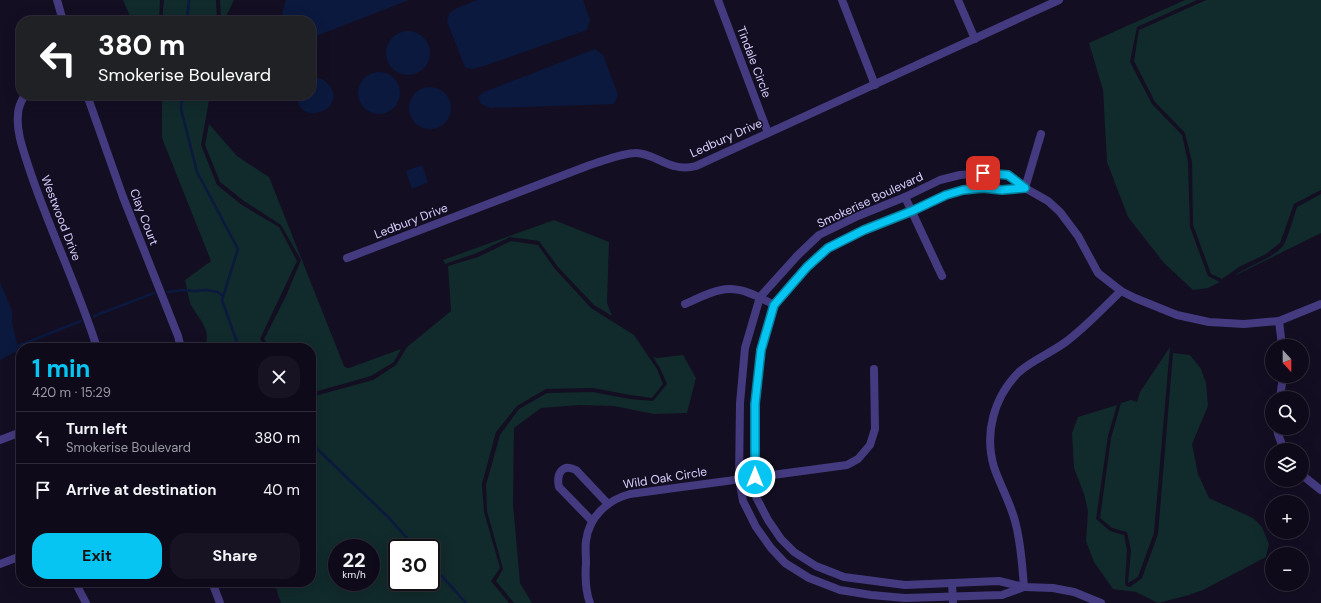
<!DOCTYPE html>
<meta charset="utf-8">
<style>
body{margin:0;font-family:"DM Sans",sans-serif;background:#171323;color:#f1f3f6;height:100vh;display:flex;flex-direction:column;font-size:15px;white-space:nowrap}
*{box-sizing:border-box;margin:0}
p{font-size:13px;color:#9b9aa2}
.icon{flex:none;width:22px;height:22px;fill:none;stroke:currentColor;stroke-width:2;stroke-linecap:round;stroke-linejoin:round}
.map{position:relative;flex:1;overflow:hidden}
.side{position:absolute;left:16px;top:343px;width:300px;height:244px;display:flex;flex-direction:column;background:#0e0a1a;border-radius:16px;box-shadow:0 4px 16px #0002,0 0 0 1px #2e2b39}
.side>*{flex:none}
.hud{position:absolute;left:16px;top:16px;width:300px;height:84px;border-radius:16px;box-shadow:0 4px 16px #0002,0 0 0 1px #2e2b39;background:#202124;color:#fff;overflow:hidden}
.needle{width:26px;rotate:159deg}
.tools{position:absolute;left:1265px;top:339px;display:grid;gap:8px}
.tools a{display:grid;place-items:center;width:44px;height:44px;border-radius:50%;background:#0e0a1a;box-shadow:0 4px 16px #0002,0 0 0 1px #2e2b39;font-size:20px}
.speed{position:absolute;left:328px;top:539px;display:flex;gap:8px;font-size:20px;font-weight:700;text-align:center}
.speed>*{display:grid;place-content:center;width:52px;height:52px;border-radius:50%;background:#0e0a1a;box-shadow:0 4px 16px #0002,0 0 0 1px #2e2b39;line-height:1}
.speed small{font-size:10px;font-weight:400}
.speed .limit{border:2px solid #111;border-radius:6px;background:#fff;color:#111}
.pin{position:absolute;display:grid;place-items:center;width:34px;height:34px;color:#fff;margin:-17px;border-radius:8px;box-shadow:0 2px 6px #0006}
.me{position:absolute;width:44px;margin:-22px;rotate:0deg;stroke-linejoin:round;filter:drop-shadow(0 0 3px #0008)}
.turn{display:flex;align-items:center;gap:14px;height:84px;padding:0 16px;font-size:18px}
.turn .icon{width:52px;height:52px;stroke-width:2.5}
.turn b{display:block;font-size:28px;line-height:34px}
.round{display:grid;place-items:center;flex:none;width:42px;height:42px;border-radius:16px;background:#171323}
.summary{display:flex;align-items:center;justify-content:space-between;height:68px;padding:0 16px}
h1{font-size:24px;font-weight:700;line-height:30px;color:#07c5f2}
.action{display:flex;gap:8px;margin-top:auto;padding:8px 16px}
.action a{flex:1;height:46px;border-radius:16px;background:#07c5f2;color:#111;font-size:16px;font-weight:700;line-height:46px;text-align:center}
.action a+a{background:#171323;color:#f1f3f6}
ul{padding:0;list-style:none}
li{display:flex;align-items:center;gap:12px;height:52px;padding:0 16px;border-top:1px solid #2e2b39}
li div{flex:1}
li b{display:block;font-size:15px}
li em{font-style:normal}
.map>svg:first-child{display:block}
.green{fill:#112a2b;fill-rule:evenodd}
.water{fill:#0b193e}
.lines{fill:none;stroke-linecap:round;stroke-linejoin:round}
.stream{stroke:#0b193e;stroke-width:2.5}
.minor{stroke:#443a7f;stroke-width:8}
.route-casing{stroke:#05809d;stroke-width:10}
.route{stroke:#07c5f2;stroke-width:7}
.labels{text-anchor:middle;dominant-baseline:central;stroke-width:3;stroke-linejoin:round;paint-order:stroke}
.street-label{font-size:12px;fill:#dad0fe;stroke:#130e22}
</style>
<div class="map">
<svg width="1321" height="603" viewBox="0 0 1321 603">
<rect width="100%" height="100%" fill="#130e22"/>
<g class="green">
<path d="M123 0H160L159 21H132Z"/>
<path d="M164 0H216L217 21H162Z"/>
<path d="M220 0H234L224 21H221Z"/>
<path d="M1185 0H1197L1137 27 1130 62 1152 104 1182 135 1188 162 1190 227 1208 276 1220 282 1208 288 1193 290 1164 263 1128 217 1107 162 1103 90 1089 43Z"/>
<path d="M1206 0H1321V190L1294 204 1280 243 1266 254 1239 267 1222 279 1211 274 1193 225 1192 162 1185 133 1155 102 1134 61 1139 30Z"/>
<path d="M162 95H210L201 145 217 185 242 205 279 227 297 261 260 339 266 348H204C213 330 199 320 191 305 188 298 187 288 185 280L211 261 162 138Z"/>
<path d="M209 124 237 156 269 177 344 366 347 368H349L401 349 394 362 371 376 311 393V348H271L264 339 286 296 301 260 281 225 244 201 220 182 205 145Z"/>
<path d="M1321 194V233L1234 276C1248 265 1271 260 1283 246 1287 241 1294 215 1297 207Z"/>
<path d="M554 220 609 242 607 303 612 316 594 305 558 267 539 241 510 237 477 253 445 264 443 260Z"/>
<path d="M511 241 538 245 555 269 591 308 634 335 657 369 663 384 652 398 630 395 593 388 546 389 517 406 496 432 482 484 484 512 500 568 491 581 509 603H281L274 582H311V397L373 380 396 365 407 347 451 311 448 266 478 257ZM337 548H371V582H337ZM397 548H431V582H397Z"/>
<path d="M1170 347 1154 533 1138 577 1128 583 1131 550 1127 532 1112 528 1100 518 1111 438 1121 403 1131 400 1137 402 1140 392Z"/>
<path d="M1173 353 1190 355 1201 369 1206 383 1208 406 1192 444 1198 474 1209 498 1253 518 1262 527 1269 544 1266 557 1203 590 1189 595 1158 603 1136 592 1113 589 1094 562 1086 541 1088 511 1084 494 1074 468 1072 433 1078 417 1117 405 1108 436 1096 519 1110 531 1124 535 1127 550 1125 583 1126 586 1130 587 1142 578 1158 534Z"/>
<path d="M683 355 696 378 687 413 654 414 614 406 579 405 541 408 514 428 513 503 520 583 532 603H514L496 581 503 569 487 511 486 485 500 435 519 409 547 393 593 392 630 399 653 401 667 384 660 368 653 357 657 358Z"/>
</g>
<g class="water">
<path d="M286 0H409L311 38V21H280Z"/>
<path d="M477 0H583L590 20 587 30 484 66 472 69 465 67 447 22 449 14 455 9Z"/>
<circle cx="408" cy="53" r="22"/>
<path d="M595 49 603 55 618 95 614 104 490 108 481 104 478 97 484 92Z"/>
<circle cx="379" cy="93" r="21"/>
<path d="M311 78C318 77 324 79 328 84 350 108 298 130 297 95H311Z"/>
<circle cx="430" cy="108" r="21"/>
<path d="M422 165 428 182 412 189 406 171Z"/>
<path d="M0 282 12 311V322L18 348 17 351 0 360Z"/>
</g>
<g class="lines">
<g class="stream">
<path d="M187 21 189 0"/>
<path d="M182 95 181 109 197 172 238 249 222 300 239 348"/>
<path d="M168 292 182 290 195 291 207 290 218 292 223 296"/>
<path d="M94 316 154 293"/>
<path d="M18 346 81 321"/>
<path d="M311 443 388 517 416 548"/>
<path d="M431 564 466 603"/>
</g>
<g class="minor">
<path d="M57 0 63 21"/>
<path d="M718 0 768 133"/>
<path d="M842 0 875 85"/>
<path d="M958 0 975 39"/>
<path d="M25 95C21 101 18 107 18 115 16 132 24 152 29 168 49 229 78 287 97 348"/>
<path d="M87 95 123 197 178 336 181 348"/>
<path d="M1025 188 1002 190 983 188 963 190 946 195 911 211 864 230 828 248 807 267 790 285 774 305 761 350 755 404 756 497 768 520 781 539 794 552 816 566 844 577 905 585 999 581 1024 587 1053 588 1074 592 1101 603"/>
<path d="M1025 188 1041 134"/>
<path d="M905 197 942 276"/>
<path d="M347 258 590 165C604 161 621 153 636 153 650 153 661 163 674 166 681 168 689 168 696 166L1059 0"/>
<path d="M685 304C697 299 709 292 721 290 739 286 758 296 774 305"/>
<path d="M1279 321 1282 346"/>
<path d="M1280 398 1283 376"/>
<path d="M1277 428 1278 434 1284 450"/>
<path d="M0 440 21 432"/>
<path d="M1302 475 1321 490"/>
<path d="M592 521 559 487C556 474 562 463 576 470L608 504"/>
<path d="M0 564 21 556"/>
<path d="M75 582 86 603"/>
<path d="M212 582 220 603"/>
<path d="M952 583 953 603"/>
<path d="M1024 587 1002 595 905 598 871 595 840 590 809 578 785 563 771 548 756 527 743 501 739 479 740 403 745 348 760 297 797 256 819 235 858 216 905 197 940 180 960 175 983 173 1008 175 1025 188 1048 201 1060 212 1078 236 1098 273 1121 291 1135 298 1177 315 1209 322 1244 324 1279 321 1321 304"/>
<path d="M1024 587C1022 564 1021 542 1015 521 1010 502 1000 485 994 467 984 433 994 397 1019 372 1032 360 1053 352 1067 341 1087 326 1103 308 1121 291"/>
<path d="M590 603C585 590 585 577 586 563 586 556 585 548 586 541 589 517 607 500 630 494L832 467 847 465 858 459 870 445 875 429 874 369"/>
</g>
</g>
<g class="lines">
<g class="route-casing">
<path id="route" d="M755 477V404L761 350 774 305 807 267 828 248 864 230 912 211 946 195 963 190 983 188 1002 190 1025 188 1008 175 983 173"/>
</g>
<use href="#route" class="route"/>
</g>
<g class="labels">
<g class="street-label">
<text transform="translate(754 62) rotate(69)">Tindale Circle</text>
<text transform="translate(726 138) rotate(-24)">Ledbury Drive</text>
<text transform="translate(870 200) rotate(-25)">Smokerise Boulevard</text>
<text transform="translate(144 217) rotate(69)">Clay Court</text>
<text transform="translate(61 218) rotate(69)">Westwood Drive</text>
<text transform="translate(411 221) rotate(-21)">Ledbury Drive</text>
<text transform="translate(665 478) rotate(-9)">Wild Oak Circle</text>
</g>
</g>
</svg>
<div class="tools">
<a><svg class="needle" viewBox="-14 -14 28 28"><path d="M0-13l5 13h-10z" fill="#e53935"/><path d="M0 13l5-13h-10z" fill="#9b9aa2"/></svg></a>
<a><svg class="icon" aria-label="search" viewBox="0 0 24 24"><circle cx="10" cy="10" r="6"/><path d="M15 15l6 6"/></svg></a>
<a><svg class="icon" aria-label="layers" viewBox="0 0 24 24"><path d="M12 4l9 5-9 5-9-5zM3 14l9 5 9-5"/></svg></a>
<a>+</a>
<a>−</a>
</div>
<div class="speed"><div>22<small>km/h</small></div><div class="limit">30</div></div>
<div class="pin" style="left:983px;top:173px;background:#d93025"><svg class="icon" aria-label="arrive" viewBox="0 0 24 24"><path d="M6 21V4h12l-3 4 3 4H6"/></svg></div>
<svg class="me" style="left:755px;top:477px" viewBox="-20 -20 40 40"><circle r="17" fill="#07c5f2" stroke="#fff" stroke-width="3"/><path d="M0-11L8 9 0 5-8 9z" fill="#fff"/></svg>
<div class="hud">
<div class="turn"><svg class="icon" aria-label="left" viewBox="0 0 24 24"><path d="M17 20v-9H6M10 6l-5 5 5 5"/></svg><div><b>380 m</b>Smokerise Boulevard</div></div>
</div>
<section class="side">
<div class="summary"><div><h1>1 min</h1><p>420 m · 15:29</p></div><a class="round"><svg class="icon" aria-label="close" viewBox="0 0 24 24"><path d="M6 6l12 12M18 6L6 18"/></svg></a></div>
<ul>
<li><svg class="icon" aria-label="left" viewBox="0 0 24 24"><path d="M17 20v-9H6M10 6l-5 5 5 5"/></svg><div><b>Turn left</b><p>Smokerise Boulevard</p></div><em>380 m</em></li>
<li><svg class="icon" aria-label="arrive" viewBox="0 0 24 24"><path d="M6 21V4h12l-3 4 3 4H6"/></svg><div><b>Arrive at destination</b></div><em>40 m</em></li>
</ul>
<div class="action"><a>Exit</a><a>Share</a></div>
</section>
</div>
